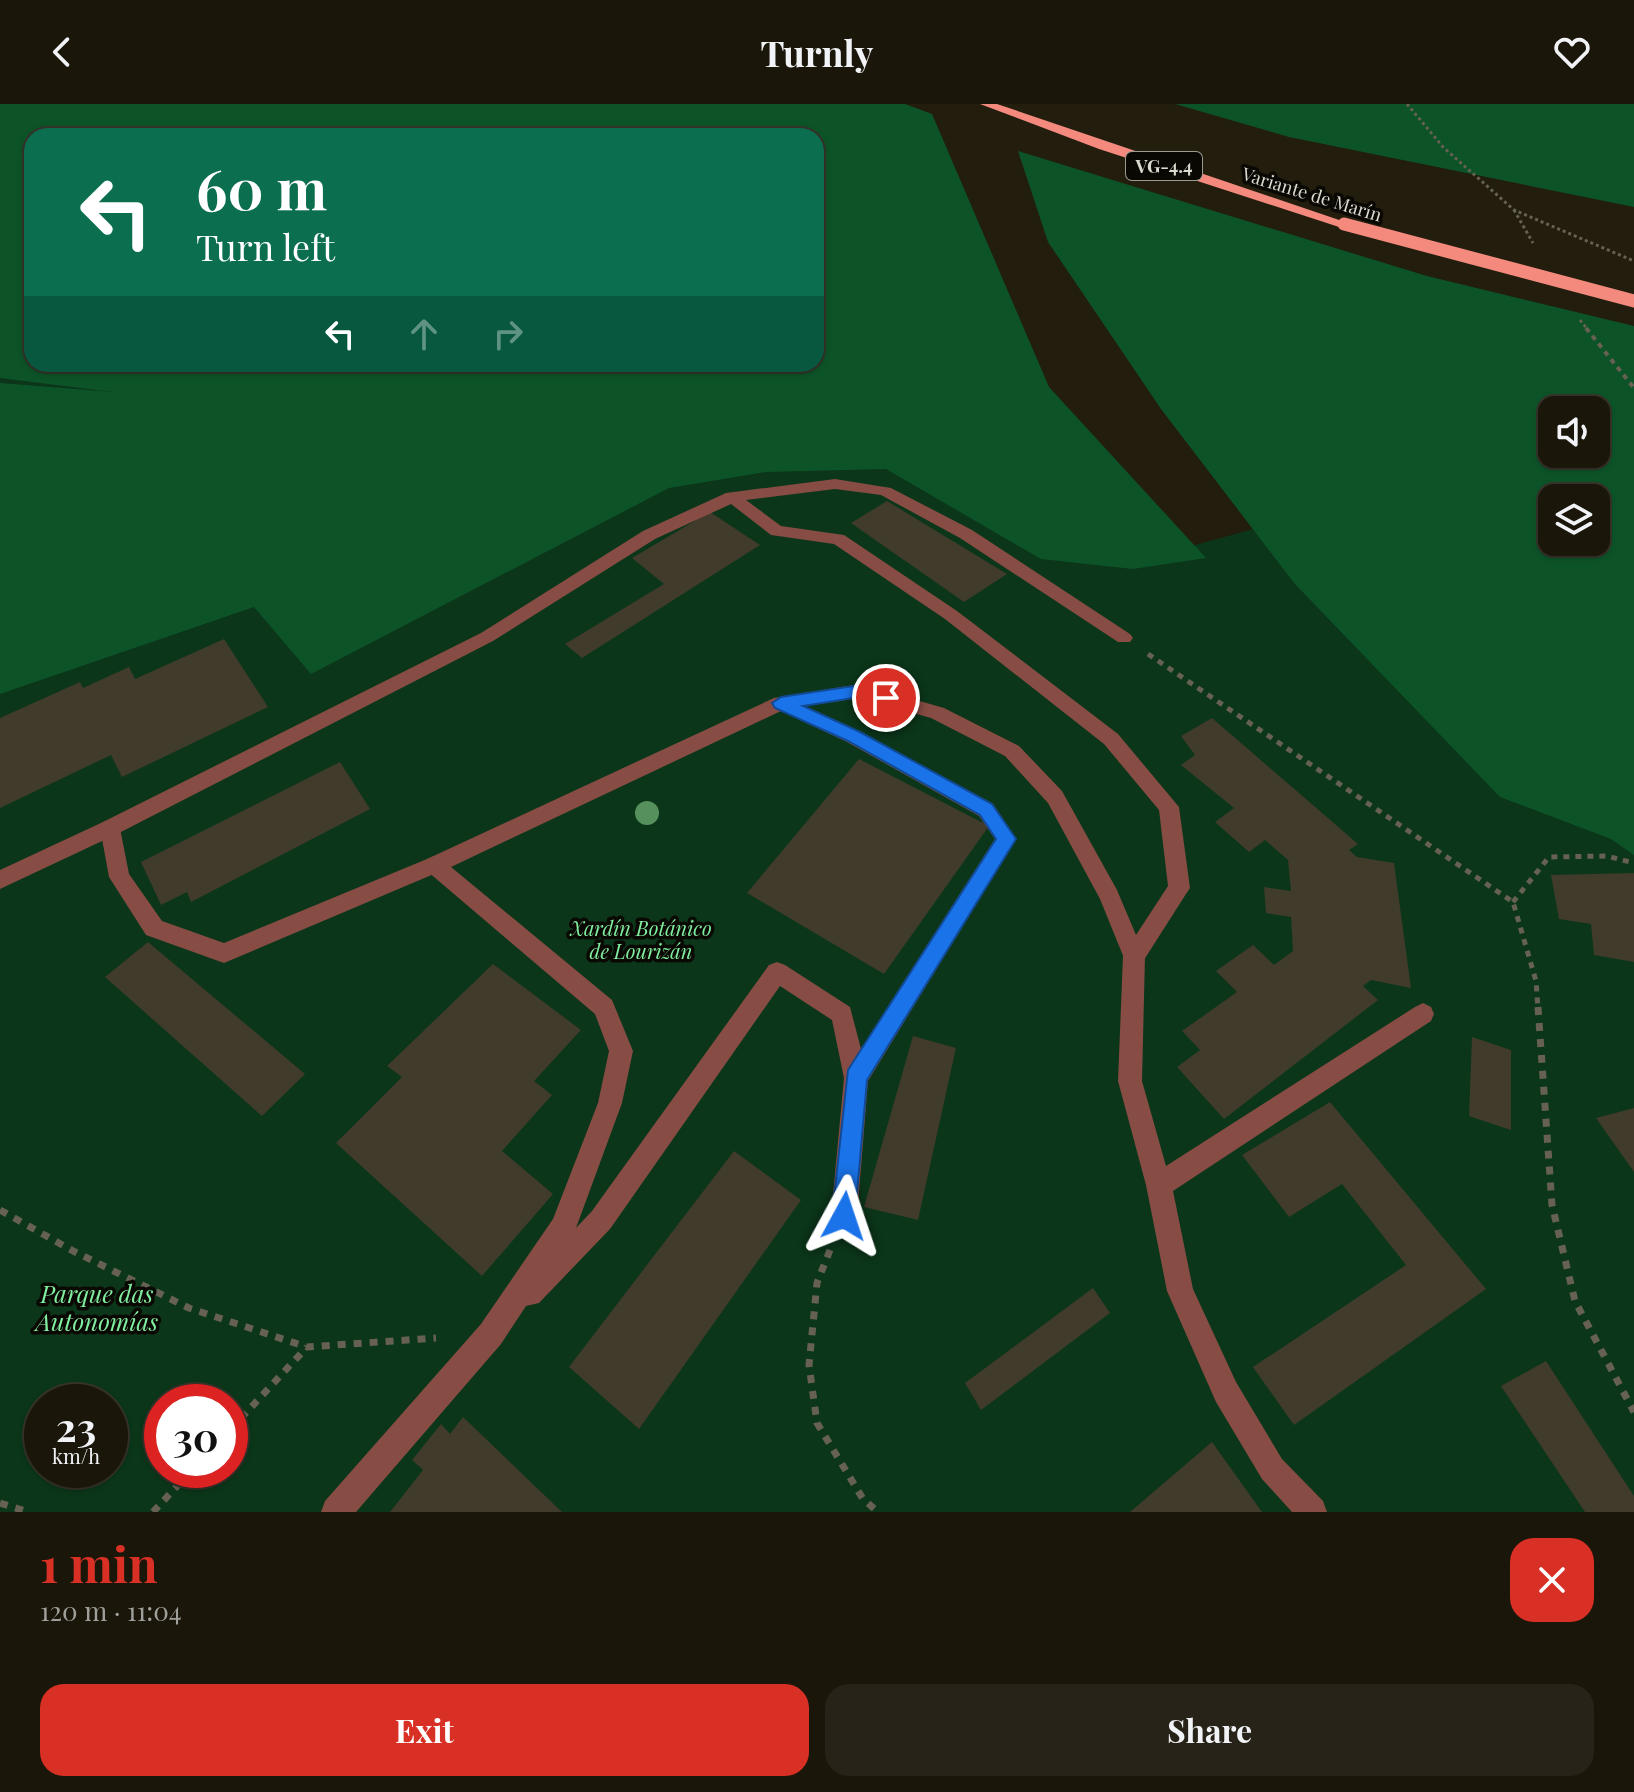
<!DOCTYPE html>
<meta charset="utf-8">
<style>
body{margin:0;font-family:"Playfair Display",serif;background:#272318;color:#f1f3f6;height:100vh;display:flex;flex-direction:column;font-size:30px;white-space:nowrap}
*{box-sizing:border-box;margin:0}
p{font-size:26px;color:#9f9f9c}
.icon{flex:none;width:44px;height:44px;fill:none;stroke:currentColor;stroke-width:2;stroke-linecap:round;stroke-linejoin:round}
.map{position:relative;height:1408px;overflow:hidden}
.side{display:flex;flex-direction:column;background:#1a160a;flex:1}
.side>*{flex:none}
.top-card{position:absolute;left:24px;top:24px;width:800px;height:244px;border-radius:24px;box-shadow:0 2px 6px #0004,0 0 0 2px #38352b;background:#0b6e4f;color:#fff;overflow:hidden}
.buttons{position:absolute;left:1538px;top:292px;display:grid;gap:16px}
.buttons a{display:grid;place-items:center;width:72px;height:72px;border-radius:16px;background:#1a160a;box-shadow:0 2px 6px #0004,0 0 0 2px #38352b;font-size:40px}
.speed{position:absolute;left:24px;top:1280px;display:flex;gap:16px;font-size:40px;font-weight:700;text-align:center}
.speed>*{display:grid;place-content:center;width:104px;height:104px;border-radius:50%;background:#1a160a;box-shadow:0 2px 6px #0004,0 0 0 2px #38352b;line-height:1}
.speed small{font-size:20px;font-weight:400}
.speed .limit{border:12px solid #d22;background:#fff;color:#111}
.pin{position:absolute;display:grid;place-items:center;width:68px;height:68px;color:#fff;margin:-34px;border:4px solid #fff;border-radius:50%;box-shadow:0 2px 8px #0007}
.me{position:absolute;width:88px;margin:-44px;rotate:5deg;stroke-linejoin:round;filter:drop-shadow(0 0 6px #0008)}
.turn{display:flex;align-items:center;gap:28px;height:168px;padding:0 40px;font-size:36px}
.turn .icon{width:104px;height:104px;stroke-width:2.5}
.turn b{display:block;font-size:56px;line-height:68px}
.lanes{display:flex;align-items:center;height:76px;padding:0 40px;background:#0003;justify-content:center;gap:40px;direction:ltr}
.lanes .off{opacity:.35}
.round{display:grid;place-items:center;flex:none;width:84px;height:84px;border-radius:24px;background:#272318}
.summary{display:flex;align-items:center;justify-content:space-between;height:136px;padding:0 40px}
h1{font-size:48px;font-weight:700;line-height:60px;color:#d93025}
.cta{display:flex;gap:16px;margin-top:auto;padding:16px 40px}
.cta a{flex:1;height:92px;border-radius:24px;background:#d93025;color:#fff;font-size:32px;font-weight:700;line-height:92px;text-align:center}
.cta a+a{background:#272318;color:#f1f3f6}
header{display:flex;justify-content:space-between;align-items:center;height:104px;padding:0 40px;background:#1a160a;font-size:36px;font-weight:700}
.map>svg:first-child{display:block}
.green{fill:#0b361a;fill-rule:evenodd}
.forest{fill:#0d5328;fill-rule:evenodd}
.building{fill:#403b2a}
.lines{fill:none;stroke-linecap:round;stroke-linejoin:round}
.path-far3{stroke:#666153;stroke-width:3;stroke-dasharray:3 3;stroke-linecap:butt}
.path-far2{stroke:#666153;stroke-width:4;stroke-dasharray:5 5;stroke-linecap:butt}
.path-far1{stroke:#666153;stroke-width:5;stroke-dasharray:6 6;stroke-linecap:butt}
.path{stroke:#666153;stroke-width:7;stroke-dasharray:8 8;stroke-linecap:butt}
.service{fill:#874c44;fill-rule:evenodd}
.minor{fill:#874c44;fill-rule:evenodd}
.trunk{fill:#f48a7e;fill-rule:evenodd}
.trunk-bridge{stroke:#f48a7e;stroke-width:13}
.tree{fill:#56905d}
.route{fill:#1a73e8;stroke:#114b97;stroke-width:2}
.labels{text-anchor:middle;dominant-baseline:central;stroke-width:7;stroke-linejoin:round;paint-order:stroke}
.shield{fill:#0a0803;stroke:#9d9a91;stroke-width:2}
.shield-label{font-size:18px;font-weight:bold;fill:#dcd9ce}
.far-street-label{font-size:18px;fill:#dcd9ce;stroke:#0a0803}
.park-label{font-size:20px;font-style:italic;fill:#80ef9f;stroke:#0a0803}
.near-park-label{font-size:24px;font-style:italic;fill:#80ef9f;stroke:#0a0803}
</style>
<header><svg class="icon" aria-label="back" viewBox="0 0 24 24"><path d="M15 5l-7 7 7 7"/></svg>Turnly<svg class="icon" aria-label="heart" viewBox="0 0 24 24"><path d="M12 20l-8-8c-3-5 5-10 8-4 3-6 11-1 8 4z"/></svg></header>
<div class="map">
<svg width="1634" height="1408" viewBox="0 0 1634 1408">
<rect width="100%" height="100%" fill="#221d0d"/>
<path class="green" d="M0 259 86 267 816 260 1141 456 1509 354 1480 449 1634 718V1408H0ZM42 1298H110V1366H42ZM162 1298H230V1366H162Z"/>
<g class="forest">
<path d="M0 0H905L932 10 1049 283 1206 454 1133 465 1041 455 886 365 766 368 669 384 311 570 254 503 0 590V279L113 288 0 274ZM816 32V260H32V32Z"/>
<path d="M1175 0H1634V103L1289 33Z"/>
<path d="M1018 47 1427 172 1634 222V751L1611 735 1500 693 1294 479 1161 305 1048 138ZM1552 306H1596V350H1552ZM1596 394V438H1552V394Z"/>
</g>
<g class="building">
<path d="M887 397 1007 470 964 498 851 419Z"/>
<path d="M710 408 760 441 582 554 565 540 664 480 632 454Z"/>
<path d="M224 535 268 603 122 673 111 651 0 704V614L80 578 83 584 129 563 135 575Z"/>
<path d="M1212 614 1358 740 1349 746 1357 753 1394 759 1411 884 1371 876 1363 882 1378 896 1224 1015 1177 963 1200 946 1182 927 1237 888 1216 867 1253 841 1274 861 1293 847 1291 813 1266 809 1264 783 1291 787 1288 756 1265 736 1249 748 1215 718 1234 704 1181 661 1195 651 1181 632Z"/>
<path d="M859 655 989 722 884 870 747 789Z"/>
<path d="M340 658 370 705 191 798 187 788 161 801 141 758Z"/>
<path d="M1634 769V858L1594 851 1591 820 1559 815 1551 771Z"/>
<path d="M148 838 305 970 262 1012 105 873Z"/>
<path d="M493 860 581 926 534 977 552 991 502 1047 553 1090 482 1172 336 1039 402 973 387 962Z"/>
<path d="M913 932 956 944 918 1116 864 1103Z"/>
<path d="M1472 933 1511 946V1026L1469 1012Z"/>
<path d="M1330 998 1486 1185 1294 1321 1253 1263 1406 1161 1342 1080 1289 1113 1242 1051Z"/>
<path d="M1634 1004V1068L1596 1014Z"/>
<path d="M734 1047 801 1096 639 1325 569 1263Z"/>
<path d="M1093 1184 1110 1209 981 1306 965 1279Z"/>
<path d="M1546 1257 1634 1392V1408H1585L1501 1282Z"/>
<path d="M463 1313 562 1408H390L423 1366 412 1356 441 1320 450 1330Z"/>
<path d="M1212 1338 1262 1408H1130Z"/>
</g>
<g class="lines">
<g class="path-far3">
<path d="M1407 0 1443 43 1514 106 1634 157"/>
<path d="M1514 106 1533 139"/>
<path d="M1580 216 1588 226"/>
</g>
<path class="path-far2" d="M1586 224 1634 284"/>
<g class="path-far1">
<path d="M1148 550 1513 798 1536 877 1538 905"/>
<path d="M1513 798 1549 753 1607 752 1634 759"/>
</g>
<g class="path">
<path d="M1538 903 1552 1101 1575 1197 1634 1308"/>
<path d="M0 1106 75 1148 189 1204 307 1243 436 1234"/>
<path d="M830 1146 817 1179 809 1261 817 1319 863 1395 878 1408"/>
<path d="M230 1326 307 1243"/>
<path d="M0 1399 28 1408"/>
<path d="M153 1408 192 1366"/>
</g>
<g class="service">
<path d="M110 716 117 718 120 724 129 770 162 817 224 839 427 755 434 752 441 755 444 761 441 767 224 859 146 831 109 773 100 724 103 718Z"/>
<path d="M1134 842 1142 845 1145 852 1142 977 1166 1062 1415 903 1423 899 1431 903 1434 910 1431 917 1173 1087 1193 1185 1236 1278 1282 1355 1323 1397 1327 1408H1292L1262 1375 1216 1298 1167 1187 1146 1081 1118 977 1123 852 1126 845Z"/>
</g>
<path class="minor" d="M835 375 891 384 972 426 1130 530 1133 534 1130 538H1118L960 434 881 391 835 385 746 396 781 422 844 431 957 507 1118 630 1179 703 1190 784 1186 790 1142 859 1134 862 1126 859 1100 795 1048 699 1005 652 931 614 860 594 805 602 861 628 993 700 1016 735 868 977 857 1112 853 1121 844 1125 835 1121 831 1112 844 974 832 916 780 882 610 1125 539 1199 526 1202 501 1240 356 1408H321L325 1397 481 1220 553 1115 598 999 609 947 595 910 427 767 424 761 427 755 774 594 860 580 944 604 1019 642 1062 687 1117 786 1136 831 1168 782 1159 706 1104 640 945 515 834 440 771 431 731 400 655 435 493 537 117 730 0 785V766L103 718 481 529 643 427 726 389ZM781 607 847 638 979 712 995 735 861 945 850 903 785 861 777 858 769 861 592 1107 576 1124 622 999 633 947 612 896 451 763Z"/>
<path class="trunk" d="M980 0H997L1351 120 1339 123 1099 45Z"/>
<path class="trunk-bridge" d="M1344 120 1634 197"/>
</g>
<circle class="tree" cx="647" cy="709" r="12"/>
<path class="route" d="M860 581 892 590 894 594 886 600 860 593 803 602 860 628 992 700 1016 735 867 976 855 1112 852 1120 844 1123 835 1120 832 1112 848 966 996 735 980 711 848 637 775 604 772 599 781 593Z"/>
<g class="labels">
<rect class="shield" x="1126" y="48" width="76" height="28" rx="6"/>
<g class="shield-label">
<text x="1164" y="62">VG-4.4</text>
</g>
<g class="far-street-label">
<text transform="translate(1312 90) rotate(17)">Variante de Marín</text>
</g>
<g class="park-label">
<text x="641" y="823">Xardín Botánico<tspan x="641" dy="23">de Lourizán</tspan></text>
</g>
<g class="near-park-label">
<text x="97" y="1189">Parque das<tspan x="97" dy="28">Autonomías</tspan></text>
</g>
</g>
</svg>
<div class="buttons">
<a><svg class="icon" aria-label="sound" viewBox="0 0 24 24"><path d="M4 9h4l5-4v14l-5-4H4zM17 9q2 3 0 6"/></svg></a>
<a><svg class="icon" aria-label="layers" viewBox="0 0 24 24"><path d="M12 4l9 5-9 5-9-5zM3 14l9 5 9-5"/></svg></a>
</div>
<div class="speed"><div>23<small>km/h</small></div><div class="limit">30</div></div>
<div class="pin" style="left:886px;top:594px;background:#d93025"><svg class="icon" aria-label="arrive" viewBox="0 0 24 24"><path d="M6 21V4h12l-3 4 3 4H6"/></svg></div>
<svg class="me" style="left:844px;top:1112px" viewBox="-20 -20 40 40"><path d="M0-17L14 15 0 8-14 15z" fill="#1a73e8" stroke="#fff" stroke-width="4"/></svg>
<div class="top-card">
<div class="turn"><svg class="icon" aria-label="left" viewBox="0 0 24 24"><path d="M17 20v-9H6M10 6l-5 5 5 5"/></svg><div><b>60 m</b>Turn left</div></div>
<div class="lanes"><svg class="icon" aria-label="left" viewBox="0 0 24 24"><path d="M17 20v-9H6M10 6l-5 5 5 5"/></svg><svg class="icon off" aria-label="ahead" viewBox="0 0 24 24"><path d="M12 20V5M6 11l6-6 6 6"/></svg><svg class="icon off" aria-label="right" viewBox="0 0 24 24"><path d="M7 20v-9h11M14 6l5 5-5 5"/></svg></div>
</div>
</div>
<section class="side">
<div class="summary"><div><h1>1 min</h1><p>120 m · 11:04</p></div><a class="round" style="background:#d93025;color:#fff"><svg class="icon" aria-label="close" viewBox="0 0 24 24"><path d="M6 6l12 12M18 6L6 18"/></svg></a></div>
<div class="cta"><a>Exit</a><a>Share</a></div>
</section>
